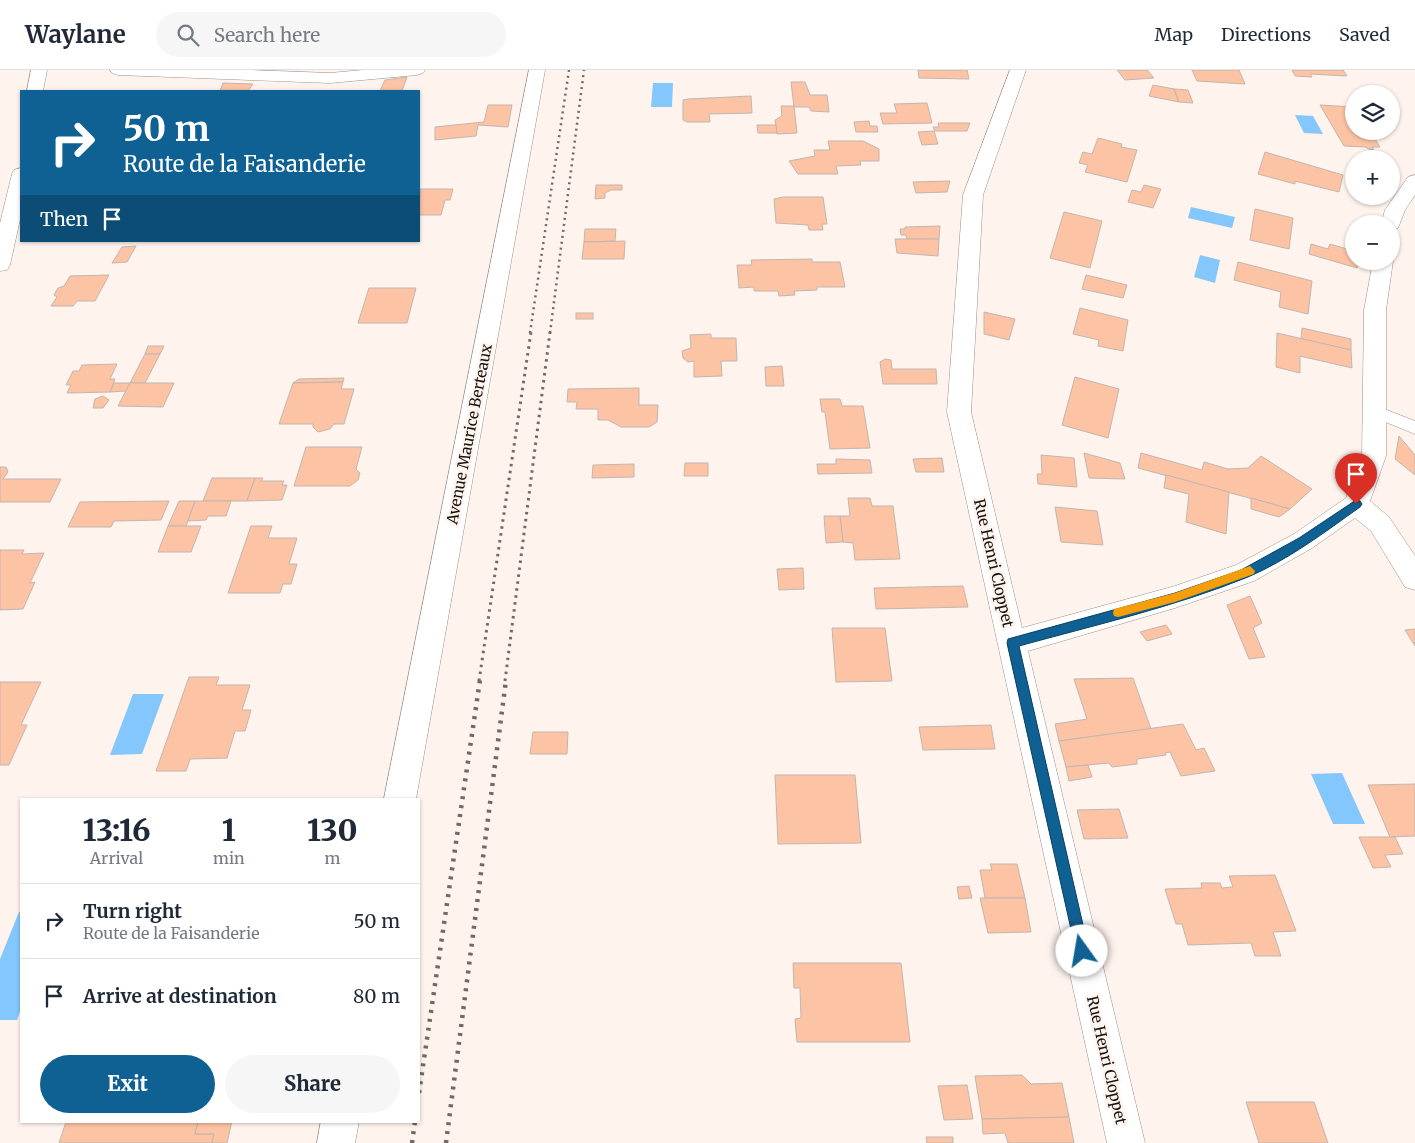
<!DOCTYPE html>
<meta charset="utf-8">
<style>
body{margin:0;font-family:Merriweather,serif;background:#f6f6f7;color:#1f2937;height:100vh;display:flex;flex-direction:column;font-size:19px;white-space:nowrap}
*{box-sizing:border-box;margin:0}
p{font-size:16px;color:#747a83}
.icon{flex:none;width:28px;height:28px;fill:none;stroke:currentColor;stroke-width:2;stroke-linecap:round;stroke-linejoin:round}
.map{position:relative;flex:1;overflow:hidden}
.side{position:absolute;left:20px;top:728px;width:400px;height:325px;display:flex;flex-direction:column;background:#fff;border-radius:0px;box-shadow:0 1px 4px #0004}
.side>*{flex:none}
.hud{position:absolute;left:20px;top:20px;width:400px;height:152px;border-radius:0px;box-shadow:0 1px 4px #0004;background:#106193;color:#fff;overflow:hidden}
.controls{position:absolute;left:1345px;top:15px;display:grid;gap:10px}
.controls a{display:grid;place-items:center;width:55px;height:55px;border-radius:50%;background:#fff;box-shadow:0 1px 4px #0004;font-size:25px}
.pin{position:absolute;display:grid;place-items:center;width:42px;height:42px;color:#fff;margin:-51px -21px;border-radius:50% 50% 50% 0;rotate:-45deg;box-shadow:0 0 5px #0007}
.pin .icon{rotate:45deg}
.me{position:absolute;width:55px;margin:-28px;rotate:347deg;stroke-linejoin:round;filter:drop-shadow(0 0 4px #0008)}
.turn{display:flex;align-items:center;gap:18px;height:105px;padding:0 20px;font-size:22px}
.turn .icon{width:65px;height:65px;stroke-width:2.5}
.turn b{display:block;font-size:35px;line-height:42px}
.then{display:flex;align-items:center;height:48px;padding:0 20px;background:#0003;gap:10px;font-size:19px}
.eta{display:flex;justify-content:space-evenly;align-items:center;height:85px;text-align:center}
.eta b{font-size:30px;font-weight:800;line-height:35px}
.cta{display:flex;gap:10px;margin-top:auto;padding:10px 20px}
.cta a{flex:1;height:58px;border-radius:30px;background:#106193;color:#fff;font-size:20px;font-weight:800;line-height:58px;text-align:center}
.cta a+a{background:#f6f6f7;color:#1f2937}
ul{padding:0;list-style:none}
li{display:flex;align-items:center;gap:15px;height:75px;padding:0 20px;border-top:1px solid #e0e1e3}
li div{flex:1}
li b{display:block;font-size:19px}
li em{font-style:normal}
header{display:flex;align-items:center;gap:30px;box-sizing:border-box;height:70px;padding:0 25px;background:#fff;border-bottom:1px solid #e0e1e3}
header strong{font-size:24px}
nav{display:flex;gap:28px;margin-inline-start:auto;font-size:18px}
.search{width:350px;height:45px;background:#f6f6f7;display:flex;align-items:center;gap:12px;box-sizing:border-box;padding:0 18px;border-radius:28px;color:#747a83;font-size:19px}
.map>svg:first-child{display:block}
.water{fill:#83c7fd}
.building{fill:#fcc3a4;stroke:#c3b6af}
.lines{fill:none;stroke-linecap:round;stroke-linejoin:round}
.service-casing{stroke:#9c8f89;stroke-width:1}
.minor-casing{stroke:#9c8f89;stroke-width:1}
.service{fill:#fff;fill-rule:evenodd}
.minor{fill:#fff;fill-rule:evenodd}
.rail-far2{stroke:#706965;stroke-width:2.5;stroke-dasharray:2 4;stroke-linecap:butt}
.rail-far1{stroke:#706965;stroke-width:3;stroke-dasharray:2.5 4.5;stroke-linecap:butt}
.rail{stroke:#706965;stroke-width:4.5;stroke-dasharray:3 6;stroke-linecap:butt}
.route{fill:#106193;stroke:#0a3f60}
.slow{fill:#f59e0b}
.labels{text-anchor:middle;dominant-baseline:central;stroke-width:5;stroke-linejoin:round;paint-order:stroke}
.street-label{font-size:15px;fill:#15110e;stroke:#fef3ed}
</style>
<header>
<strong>Waylane</strong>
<div class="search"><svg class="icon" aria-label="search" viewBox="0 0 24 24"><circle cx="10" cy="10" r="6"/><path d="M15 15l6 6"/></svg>Search here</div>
<nav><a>Map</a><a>Directions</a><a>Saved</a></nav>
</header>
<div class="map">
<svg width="1415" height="1073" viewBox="0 0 1415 1073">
<rect width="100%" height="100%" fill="#fef3ed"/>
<g class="water">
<path d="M653 13H673L672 37H651Z"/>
<path d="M1295 45 1313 46 1323 64 1304 63Z"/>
<path d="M1191 137 1235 147 1232 158 1188 148Z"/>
<path d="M1200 185 1220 190 1215 213 1194 207Z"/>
<path d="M133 624H164L142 684 110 685Z"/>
<path d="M1342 703 1365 754H1333L1311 704Z"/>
<path d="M19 842H21V939L17 950H0V889Z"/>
</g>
<g class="building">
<path d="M918 0H967L969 9 919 8Z"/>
<path d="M1117 0H1147L1154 8 1125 10Z"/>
<path d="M1192 0H1239L1245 14 1197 11Z"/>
<path d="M1292 0H1343L1347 6 1310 4 1312 7 1295 6Z"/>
<path d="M407 7 402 21H380L385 10Z"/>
<path d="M791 12H805L810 25H827L829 42 811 41 809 37H794Z"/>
<path d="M223 13 253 14 248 21H220Z"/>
<path d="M1153 15 1174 19 1179 32 1149 26Z"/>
<path d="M1174 19 1188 20 1193 33 1179 32Z"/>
<path d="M751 26 752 43 709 44 710 52H687L683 50V30L688 29Z"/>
<path d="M927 33 932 53 883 54 880 43H897L894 34Z"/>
<path d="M488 35H512L508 57 478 55 476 66 435 70V57L484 52Z"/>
<path d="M1320 35 1354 37V61H1370L1380 77H1372L1374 80 1368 79 1366 77 1344 76Z"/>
<path d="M781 36H794L797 63 777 64 775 50 782 46Z"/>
<path d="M869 51 870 56H877L878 62H856L854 52Z"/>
<path d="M938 53H970L967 61H935L933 57H939Z"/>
<path d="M757 55H776L777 63H758Z"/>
<path d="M934 61 938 74 922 75 918 62Z"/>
<path d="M1098 68 1122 74 1121 77 1137 80 1127 112 1085 102 1088 95 1079 93 1083 82 1092 84Z"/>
<path d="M828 71H863L879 79V91H860L861 95 836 96 838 104H798L789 91 815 86 814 80H830Z"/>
<path d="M1265 82 1343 105 1339 122 1295 111V114L1258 104Z"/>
<path d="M950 111 947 122 916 123 913 112Z"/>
<path d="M596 115H622V120H611L605 123V128L595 129Z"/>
<path d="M1144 115 1161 119 1153 138 1128 132 1132 120 1141 122Z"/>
<path d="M420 119H453L450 130H445L441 145H419Z"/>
<path d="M783 127H823L827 154H822L823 160H809L808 155 776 153 774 129Z"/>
<path d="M1255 139 1293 148 1289 179 1250 170Z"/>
<path d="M1064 142 1102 151 1090 198 1050 188Z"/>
<path d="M940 156 939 169H907L906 165H901L900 159H905V157Z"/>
<path d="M585 159H616L615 171 584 172Z"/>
<path d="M895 169H939L938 186 897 183Z"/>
<path d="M625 171 624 189H582L584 172Z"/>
<path d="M1311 174 1328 179 1330 174 1354 181V191H1359L1357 198 1309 184Z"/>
<path d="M136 176 127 192 112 193 122 177Z"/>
<path d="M812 189V192H840L845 217H817V220L794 221 795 225 779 226 778 221H754V217L739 218 737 195H752L751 190Z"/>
<path d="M1238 192 1312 211 1308 244 1279 237 1281 222 1234 210Z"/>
<path d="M109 205 95 231H77L73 236H51L57 227 54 225 58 218 64 216 70 206Z"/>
<path d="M1086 205 1127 215 1123 228 1082 219Z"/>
<path d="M369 218H416L407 253H358Z"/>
<path d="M1080 238 1128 250 1123 281 1098 276 1099 270 1073 264Z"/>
<path d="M984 242 1015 249 1009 270 984 264Z"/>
<rect x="576" y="243" width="17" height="6"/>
<path d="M1302 258 1351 269V280L1301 269Z"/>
<path d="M1277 263 1351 280 1352 298 1300 286V303L1276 297Z"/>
<path d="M711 264V268H736L737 291H721L722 306 694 307V291L688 292 683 288 682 281 691 278 690 265Z"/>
<path d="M148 276H164L160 284H145Z"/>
<path d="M145 284H160L145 313H130Z"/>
<path d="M885 289 891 290 892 299H936L937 314H883L880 292Z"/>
<path d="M117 294 110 309H115L110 322 67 323 71 315H66L73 301H79L82 295Z"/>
<path d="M782 296 784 316H766L765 297Z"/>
<path d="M1075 307 1119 319 1108 368 1062 355Z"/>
<path d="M344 308 343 312 293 313 299 309Z"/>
<path d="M343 312 341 319H354L344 354H334L330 359 318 362 313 357V354H279L293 313Z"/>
<path d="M114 313H130L126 321 110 322Z"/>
<path d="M130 313H174L163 337 118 336Z"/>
<path d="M639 318V335H658L657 352 649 357H621L608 350H598V339H576L577 332H567L568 319Z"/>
<path d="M103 326 109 330 103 338H93L95 329Z"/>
<path d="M820 329H840L842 336H863L870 378 830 379 825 342H822Z"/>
<path d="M1399 366 1415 385V405L1395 389Z"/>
<path d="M306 377H362L356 399 360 403 358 410 350 416H294Z"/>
<path d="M1084 383 1120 393 1125 409 1089 408Z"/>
<path d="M1141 383 1202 400 1204 392 1228 399 1248 398 1261 386 1312 419 1290 439 1138 398Z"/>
<path d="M1041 385 1074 388 1077 417 1038 414 1037 404H1042Z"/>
<path d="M942 388 944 402H916L913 389Z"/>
<path d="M836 389 870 390 872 403 818 404 817 394H836Z"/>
<path d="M685 393H708V406H684Z"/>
<path d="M634 394V407L592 408 593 395Z"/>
<path d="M0 397H6L8 402 3 409H61L50 432H0Z"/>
<path d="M1166 405 1229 422 1226 464 1186 452 1189 424 1164 418Z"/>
<path d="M212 408H255L247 431H203Z"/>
<path d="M255 408H263L261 411H284L282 415H287L282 430 247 431Z"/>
<path d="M848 428H870L872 436H893L900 489 855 490 853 473 843 472 840 446H850Z"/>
<path d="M1251 428 1290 439 1279 447 1251 439Z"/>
<path d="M169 431 161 450 114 451 111 457H68L80 432Z"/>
<path d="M179 431H195L186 456H168Z"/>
<path d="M195 431H231L226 446H208L206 450 188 451Z"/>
<path d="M1055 437 1097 441 1103 475 1061 472Z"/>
<path d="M824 446H840L843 472 826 473Z"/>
<path d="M168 456H201L191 482H158Z"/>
<path d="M251 456H272L268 468H297L289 494H297L291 514H283L280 523H228Z"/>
<path d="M0 480H24L22 484 44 483 30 513 35 512 23 539 0 540Z"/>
<path d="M803 498 804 519 779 520 777 499Z"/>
<path d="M963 516 968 537 876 539 874 518Z"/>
<path d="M1250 526 1262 553 1253 558 1265 587 1249 589 1227 535Z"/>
<path d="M1166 555 1172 564 1147 571 1140 562Z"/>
<path d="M832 558H885L892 611 836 612Z"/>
<path d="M1415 559V576L1405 560Z"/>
<path d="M189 607H219L216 615H250L242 640H251L245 661H235L227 688 190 689 186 701H156Z"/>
<path d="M1133 608 1151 659 1059 671 1055 654 1087 649 1074 609Z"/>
<path d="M0 612H41L21 655H27L9 695H0Z"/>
<path d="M1183 654 1196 680 1204 678 1215 701 1181 706 1170 682 1165 683 1166 685 1137 689V694L1112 697 1109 693 1066 697 1059 671Z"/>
<path d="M991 655 995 679 923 680 919 657Z"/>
<path d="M533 662H568L567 684H530Z"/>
<path d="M1088 695 1092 707 1069 711 1066 697Z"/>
<path d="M775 705H855L861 773 778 774Z"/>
<path d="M1415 714V766L1390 767 1368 715Z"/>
<path d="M1119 739 1128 768 1084 769 1077 740Z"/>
<path d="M1359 767H1395L1403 784 1385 785 1391 797 1373 798Z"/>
<path d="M990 794H1017L1025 828H985L980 800H992Z"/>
<path d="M1275 805 1296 861 1273 862 1281 886H1255L1251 873 1188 875 1182 854H1176L1165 819 1202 818 1201 813H1220L1222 818 1233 817 1229 806Z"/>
<path d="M969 816 972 828 959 829 957 817Z"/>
<path d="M980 828H1025L1031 862 988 863Z"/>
<path d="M793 893H901L910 972H797L795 949 801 948 800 918H794Z"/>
<path d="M1022 1005 1031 1014 1062 1013 1069 1047 982 1049 975 1006Z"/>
<path d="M967 1015 973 1049 944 1050 938 1016Z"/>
<path d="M1246 1032H1314L1328 1073H1259Z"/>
<path d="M1069 1047 1074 1073H1008L1005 1063 983 1064 982 1049Z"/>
<path d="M124 1051H198L195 1064H214L212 1073H59L66 1052Z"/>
<path d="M198 1051H232L227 1073H212L214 1064H195Z"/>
<path d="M926 1067H953V1073H927Z"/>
</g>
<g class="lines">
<g class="service-casing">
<path id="service" d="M1374 335 1415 351V364L1368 345 1365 341 1368 337Z"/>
</g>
<g class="minor-casing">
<g id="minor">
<path d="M31 0H47L43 21H27Z"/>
<path d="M110 0H250L330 3 363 0H425L423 3 417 5 330 13 118 5 112 3Z"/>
<path d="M529 0H545L416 729H384Z"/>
<path d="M1010 0H1026L983 125 971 342 1022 558 1175 516 1236 495 1294 464 1346 428 1362 386 1364 240 1373 191H1391V188L1393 191 1386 240V386L1370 431 1389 447 1415 486V520L1405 517 1371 461 1355 448 1312 478 1254 511 1175 538 1028 581 1145 1073H1107L947 342 963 125Z"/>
<path d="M21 98V145L10 195 7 200 0 201V153L12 104 14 100Z"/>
<path d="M1415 105V125L1405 140 1398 158 1391 160V154H1381L1385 140 1408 107Z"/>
<path d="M321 1051H359L355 1073H317Z"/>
</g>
</g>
<use href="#service" class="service"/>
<use href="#minor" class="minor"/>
<g class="rail-far2">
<path d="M530 263 569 0"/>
<path d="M550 263 584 0"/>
</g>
<g class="rail-far1">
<path d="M479 611 531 262"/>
<path d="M505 611 550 262"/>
</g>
<g class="rail">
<path d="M419 1023 480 610"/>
<path d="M412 1073 415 1051"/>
<path d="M446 1073 506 610"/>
</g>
</g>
<path class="route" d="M1356 430 1360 431 1362 434 1360 437C1325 462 1288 490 1248 507 1174 537 1095 555 1019 576L1089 881 1087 886 1082 888 1077 886 1007 573 1008 569 1175 523 1241 500 1299 468Z"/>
<path class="slow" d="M1250 496 1255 501 1254 504 1175 532 1118 547 1114 546 1113 543 1114 539 1118 538 1175 523Z"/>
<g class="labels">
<g class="street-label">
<text transform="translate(469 364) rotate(-79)">Avenue Maurice Berteaux</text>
<text transform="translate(994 493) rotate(77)">Rue Henri Cloppet</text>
<text transform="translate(1107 990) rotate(77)">Rue Henri Cloppet</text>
</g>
</g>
</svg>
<div class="controls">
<a><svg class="icon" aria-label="layers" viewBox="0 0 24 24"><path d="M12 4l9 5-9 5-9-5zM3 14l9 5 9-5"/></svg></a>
<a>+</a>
<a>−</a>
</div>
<div class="pin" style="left:1356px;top:434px;background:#d93025"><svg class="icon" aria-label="arrive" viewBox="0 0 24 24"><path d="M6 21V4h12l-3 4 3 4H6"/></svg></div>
<svg class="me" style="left:1082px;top:881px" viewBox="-20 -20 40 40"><circle r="19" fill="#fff"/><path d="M0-13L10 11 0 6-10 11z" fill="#106193"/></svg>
<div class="hud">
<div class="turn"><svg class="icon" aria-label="right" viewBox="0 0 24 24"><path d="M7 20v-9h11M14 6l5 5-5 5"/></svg><div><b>50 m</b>Route de la Faisanderie</div></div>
<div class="then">Then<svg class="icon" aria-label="arrive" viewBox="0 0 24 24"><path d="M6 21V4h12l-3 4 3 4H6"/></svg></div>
</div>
<section class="side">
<div class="eta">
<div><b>13:16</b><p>Arrival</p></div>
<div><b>1</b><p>min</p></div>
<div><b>130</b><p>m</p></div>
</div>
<ul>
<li><svg class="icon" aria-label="right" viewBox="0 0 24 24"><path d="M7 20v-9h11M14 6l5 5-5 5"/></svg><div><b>Turn right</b><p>Route de la Faisanderie</p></div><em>50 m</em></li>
<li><svg class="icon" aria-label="arrive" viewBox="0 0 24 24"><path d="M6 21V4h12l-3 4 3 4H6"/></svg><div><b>Arrive at destination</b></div><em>80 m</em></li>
</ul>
<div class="cta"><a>Exit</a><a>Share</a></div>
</section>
</div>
